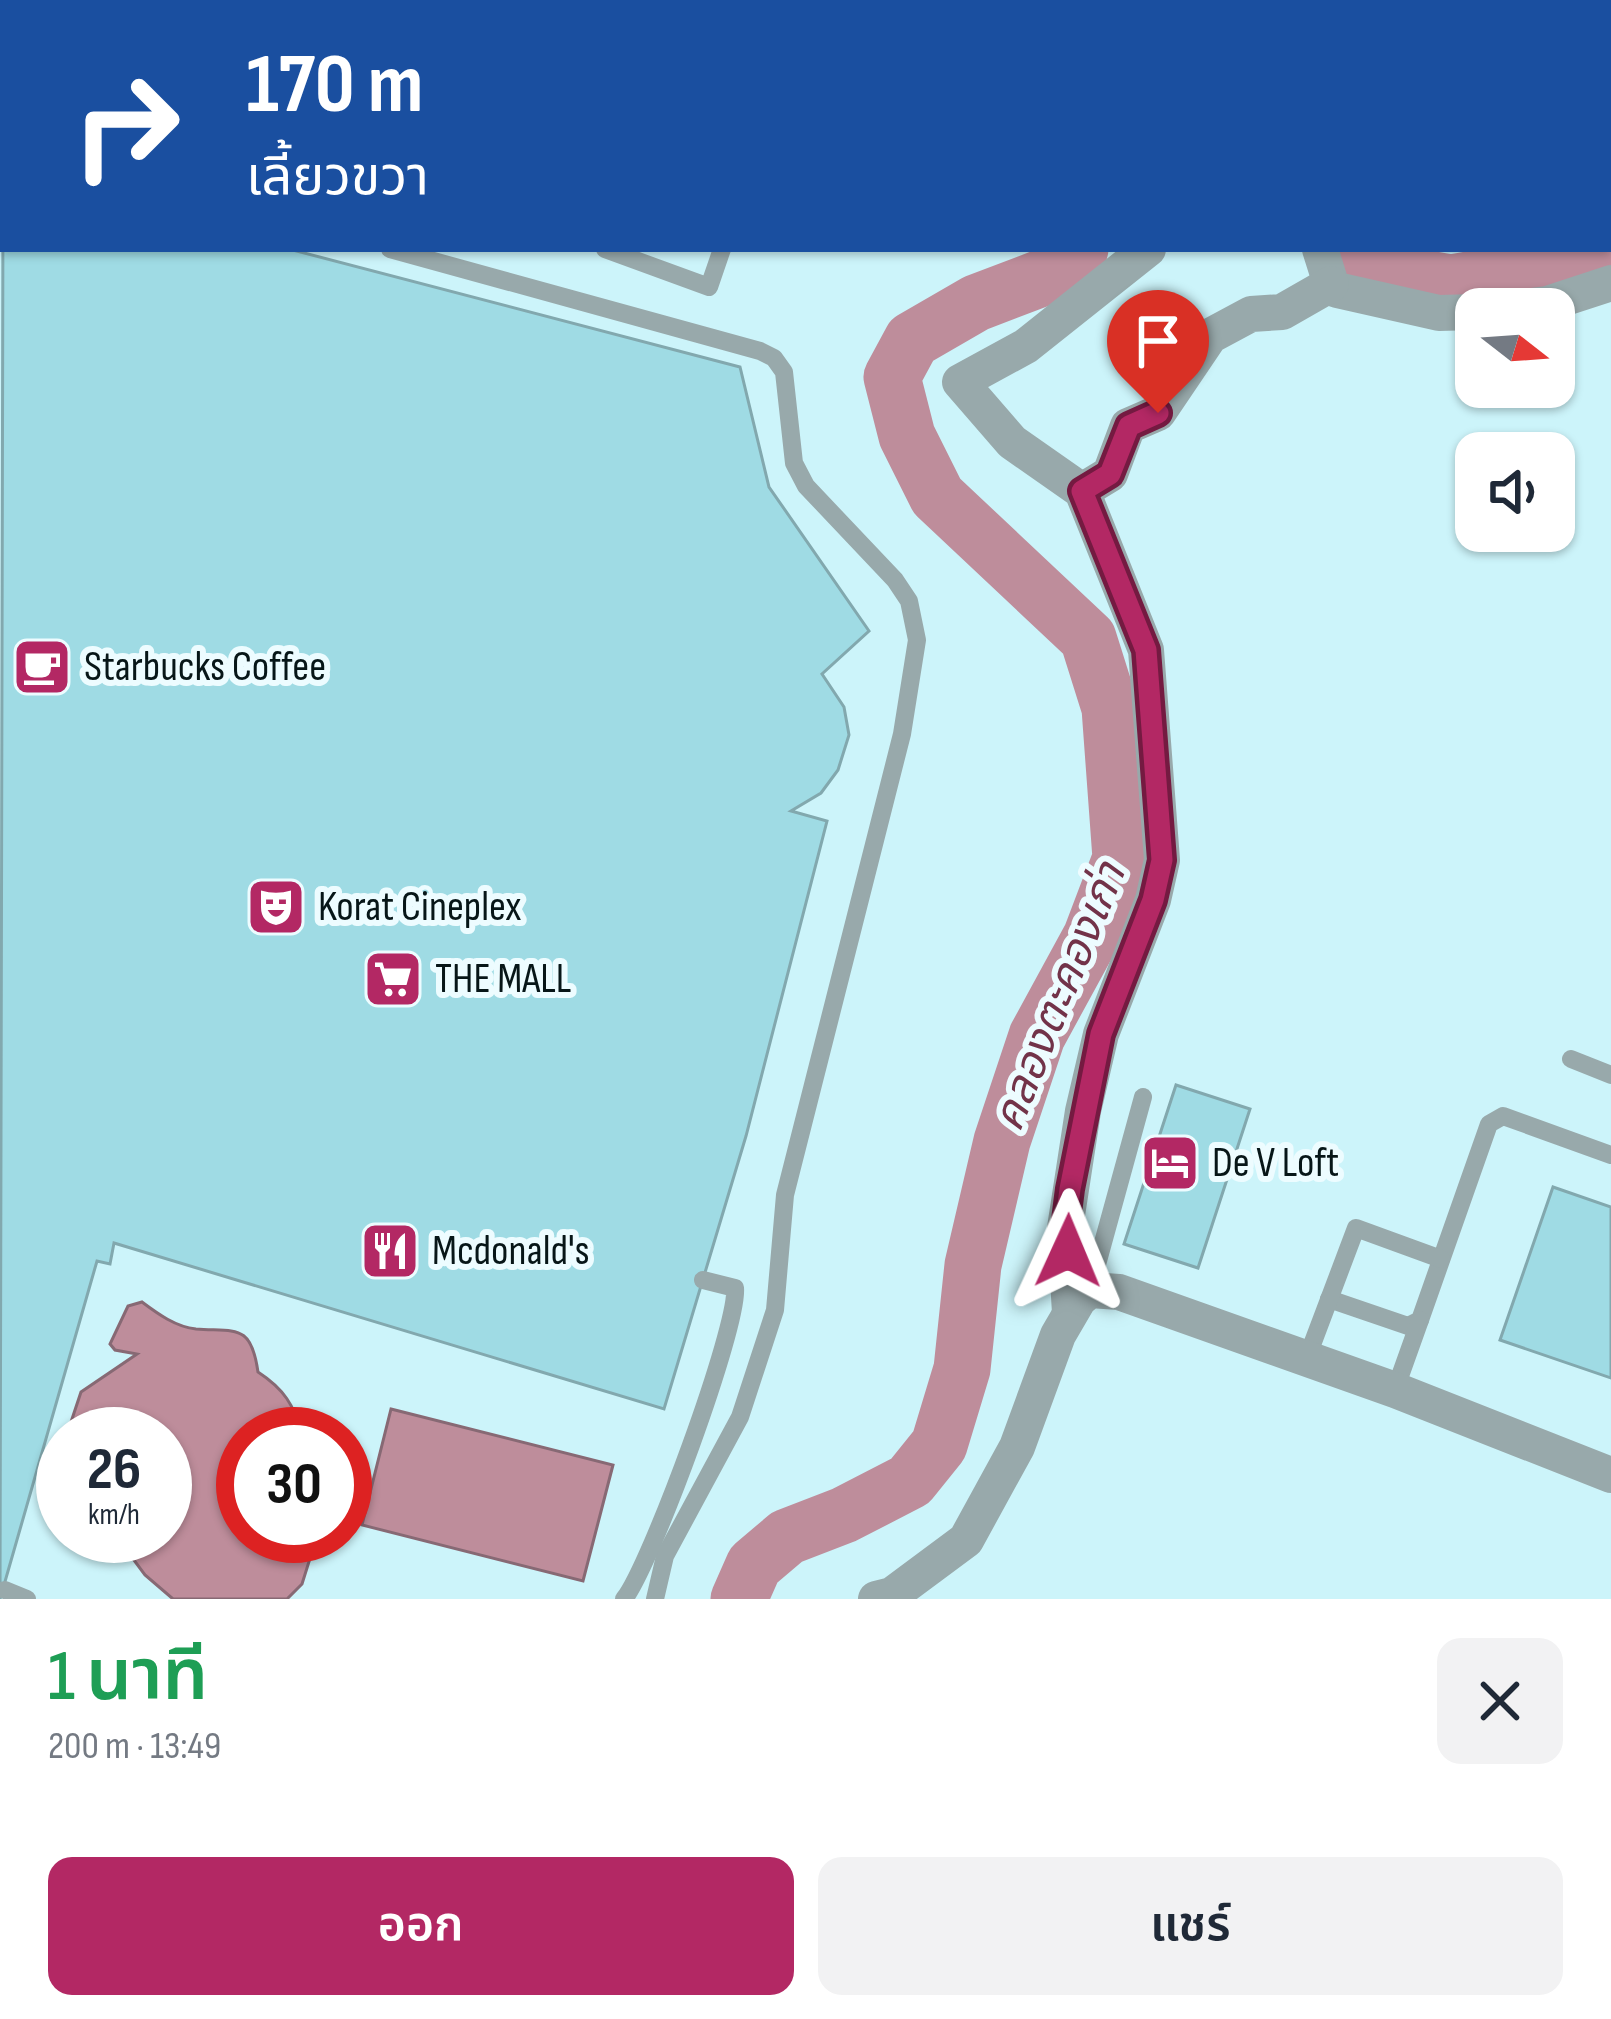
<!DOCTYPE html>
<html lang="th">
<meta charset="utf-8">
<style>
body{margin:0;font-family:"Sofia Sans Condensed","Noto Sans Thai",sans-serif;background:#f2f2f3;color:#1f2937;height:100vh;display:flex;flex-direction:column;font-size:45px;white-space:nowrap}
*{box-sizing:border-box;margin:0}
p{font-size:39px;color:#747a83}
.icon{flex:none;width:66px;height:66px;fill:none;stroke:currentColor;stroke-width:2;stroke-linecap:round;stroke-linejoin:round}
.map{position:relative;height:1599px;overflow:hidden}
.sheet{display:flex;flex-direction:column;background:#fff;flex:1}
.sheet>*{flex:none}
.banner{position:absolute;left:0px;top:0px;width:1611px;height:252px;box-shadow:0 3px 9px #0004;background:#1a4fa0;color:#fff;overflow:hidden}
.needle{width:78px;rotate:107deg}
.fabs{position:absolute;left:1455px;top:288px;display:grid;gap:24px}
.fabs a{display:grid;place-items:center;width:120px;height:120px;border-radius:24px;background:#fff;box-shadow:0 3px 9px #0004;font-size:60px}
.speed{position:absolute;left:36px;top:1407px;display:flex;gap:24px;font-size:60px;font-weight:700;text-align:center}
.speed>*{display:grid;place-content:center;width:156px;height:156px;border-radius:50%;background:#fff;box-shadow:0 3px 9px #0004;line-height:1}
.speed small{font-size:30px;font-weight:400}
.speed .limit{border:18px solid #d22;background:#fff;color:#111}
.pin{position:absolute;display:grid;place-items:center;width:102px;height:102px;color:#fff;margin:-123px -51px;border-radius:50% 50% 50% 0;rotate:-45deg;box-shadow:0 0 12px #0007}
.pin .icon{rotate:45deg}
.me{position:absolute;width:132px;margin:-66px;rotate:1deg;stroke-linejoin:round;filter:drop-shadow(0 0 9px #0008)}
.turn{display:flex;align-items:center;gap:42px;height:252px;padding:0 48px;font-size:54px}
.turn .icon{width:156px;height:156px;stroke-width:2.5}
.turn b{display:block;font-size:84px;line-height:102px}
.round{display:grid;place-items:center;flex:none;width:126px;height:126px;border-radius:24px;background:#f2f2f3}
.summary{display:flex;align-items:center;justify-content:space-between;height:204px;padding:0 48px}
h1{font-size:72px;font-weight:600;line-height:90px;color:#1e9e55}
.primary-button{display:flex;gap:24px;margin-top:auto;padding:24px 48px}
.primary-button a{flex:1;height:138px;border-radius:24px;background:#b32864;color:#fff;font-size:48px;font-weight:600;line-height:138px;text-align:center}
.primary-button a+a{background:#f2f2f3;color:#1f2937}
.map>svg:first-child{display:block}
.water{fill:#be8d9b;stroke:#876974;stroke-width:3}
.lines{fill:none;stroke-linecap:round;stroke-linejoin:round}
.river{stroke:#be8d9b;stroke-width:57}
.building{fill:#9fdbe4;stroke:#82a8ae;stroke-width:3}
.lane{stroke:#98a9ab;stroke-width:18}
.street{stroke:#98a9ab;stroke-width:36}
.route-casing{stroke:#741a41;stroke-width:30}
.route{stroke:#b32864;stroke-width:21}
.labels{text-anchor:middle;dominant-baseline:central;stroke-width:12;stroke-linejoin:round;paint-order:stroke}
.poi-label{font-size:42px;fill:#071618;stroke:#edfcff;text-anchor:start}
.water-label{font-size:45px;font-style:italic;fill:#723349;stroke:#edfcff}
</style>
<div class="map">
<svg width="1611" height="1599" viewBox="0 0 1611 1599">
<rect width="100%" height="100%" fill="#ccf4fa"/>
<g class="water">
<path d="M142 1302C158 1314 176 1327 196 1329 236 1332 251 1323 258 1372 284 1389 294 1405 302 1434H243V1536H317L302 1584 287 1599H173L145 1575 116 1536H165V1434H67L81 1392 137 1354 115 1350 110 1344 128 1306Z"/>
<path d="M391 1409 613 1465 583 1581 362 1525Z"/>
</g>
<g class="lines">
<g class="river">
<path d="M1342 249 1355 266 1451 283 1559 264 1601 249"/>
<path d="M739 1599 754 1565 787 1537 844 1515 910 1481 939 1445 962 1369 973 1265 1002 1141 1037 1036 1091 937 1121 858 1110 708 1088 638 937 496 907 436 892 377 912 340 976 303 1052 274 1080 249"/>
</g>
</g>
<g class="building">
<path d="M3 192V249H289L740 367 769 487 869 631 822 674 844 707 849 735 838 770 821 793 791 811 827 821 746 1136 664 1409 114 1243 110 1264 97 1261 0 1599Z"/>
<path d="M1176 1085 1250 1109 1198 1268 1124 1244Z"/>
<path d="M1553 1187 1611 1207V1378L1500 1340Z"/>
</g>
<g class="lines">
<g class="lane">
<path d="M476 0 483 3"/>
<path d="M514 3 515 0"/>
<path d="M803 3 804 0"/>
<path d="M0 152H3"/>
<path d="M390 249 760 351 774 358 784 372 794 463 806 486 895 580 909 601 917 640 902 734 785 1195 775 1310 740 1417 665 1556 655 1599"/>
<path d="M605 249 709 287 722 249"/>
<path d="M1571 1059 1611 1075"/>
<path d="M1090 1290 1143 1097"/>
<path d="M1329 1299 1408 1326 1420 1320 1489 1124 1503 1116 1611 1155"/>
<path d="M1307 1358 1356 1228 1441 1259"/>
<path d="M1395 1390 1420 1320"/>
<path d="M5 1590 27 1599"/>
<path d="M624 1599C650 1567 739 1326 735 1288L703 1280"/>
</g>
<g class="street">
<path d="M1320 0 1324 3"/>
<path d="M1320 249 1331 284 1337 290 1439 313 1476 312"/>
<path d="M1509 309 1547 304 1611 283"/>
<path d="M1082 491 1110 474 1128 426 1158 413 1210 336 1251 314 1282 312 1331 284"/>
<path d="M1070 1313 1065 1228 1083 1111 1101 1034 1153 900 1162 860 1146 650 1082 491 1012 442 960 382 1026 346 1148 249"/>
<path d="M876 1599 892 1595 966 1540 1017 1447 1058 1335 1079 1299 1090 1290 1119 1292 1395 1390 1611 1475"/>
</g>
</g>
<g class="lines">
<g class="route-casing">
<path id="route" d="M1068 1251 1065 1228 1070 1189 1101 1034 1153 900 1162 860 1146 650 1082 491 1110 474 1129 426 1158 413"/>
</g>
<use href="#route" class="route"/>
</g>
<defs>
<g id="cafe-square" transform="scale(3)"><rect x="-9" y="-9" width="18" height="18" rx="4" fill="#b32864" stroke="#edfcff"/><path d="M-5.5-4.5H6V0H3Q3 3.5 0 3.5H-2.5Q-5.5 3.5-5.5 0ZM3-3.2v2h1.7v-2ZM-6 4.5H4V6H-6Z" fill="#fff"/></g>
<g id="theatre-square" transform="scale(3)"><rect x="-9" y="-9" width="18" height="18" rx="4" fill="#b32864" stroke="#edfcff"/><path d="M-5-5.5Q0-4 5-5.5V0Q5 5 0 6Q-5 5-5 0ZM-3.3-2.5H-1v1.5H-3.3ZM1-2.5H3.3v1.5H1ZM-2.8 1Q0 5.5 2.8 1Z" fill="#fff"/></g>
<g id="supermarket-square" transform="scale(3)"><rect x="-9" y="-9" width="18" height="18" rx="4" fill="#b32864" stroke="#edfcff"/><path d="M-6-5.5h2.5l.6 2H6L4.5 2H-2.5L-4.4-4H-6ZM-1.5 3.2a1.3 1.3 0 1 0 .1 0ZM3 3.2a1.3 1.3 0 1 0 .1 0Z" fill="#fff"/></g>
<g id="hotel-square" transform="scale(3)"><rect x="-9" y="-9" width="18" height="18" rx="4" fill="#b32864" stroke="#edfcff"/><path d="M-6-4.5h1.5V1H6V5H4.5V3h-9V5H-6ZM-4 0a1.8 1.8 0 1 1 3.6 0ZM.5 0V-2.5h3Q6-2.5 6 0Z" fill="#fff"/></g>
<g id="restaurant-square" transform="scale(3)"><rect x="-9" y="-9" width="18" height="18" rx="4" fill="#b32864" stroke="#edfcff"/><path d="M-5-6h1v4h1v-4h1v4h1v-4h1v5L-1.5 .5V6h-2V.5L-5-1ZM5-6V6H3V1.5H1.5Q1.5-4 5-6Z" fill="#fff"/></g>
</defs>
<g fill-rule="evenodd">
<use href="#cafe-square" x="42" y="667"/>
<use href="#theatre-square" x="276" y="907"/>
<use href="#supermarket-square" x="393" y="979"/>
<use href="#hotel-square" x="1170" y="1163"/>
<use href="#restaurant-square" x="390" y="1251"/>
</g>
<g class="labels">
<g class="poi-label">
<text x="84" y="667">Starbucks Coffee</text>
<text x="318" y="907">Korat Cineplex</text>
<text x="435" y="979">THE MALL</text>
<text x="1212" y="1163">De V Loft</text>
<text x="432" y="1251">Mcdonald's</text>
</g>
<g class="water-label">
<text transform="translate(1060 997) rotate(-68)">คลองตะคองเก่า</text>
</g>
</g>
</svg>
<div class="fabs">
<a><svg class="needle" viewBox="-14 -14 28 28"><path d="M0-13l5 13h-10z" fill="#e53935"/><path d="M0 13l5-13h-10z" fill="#747a83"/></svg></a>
<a><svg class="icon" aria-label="sound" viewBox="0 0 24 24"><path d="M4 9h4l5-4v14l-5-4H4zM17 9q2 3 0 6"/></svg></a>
</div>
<div class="speed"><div>26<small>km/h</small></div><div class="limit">30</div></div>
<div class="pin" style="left:1158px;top:413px;background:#d93025"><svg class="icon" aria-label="arrive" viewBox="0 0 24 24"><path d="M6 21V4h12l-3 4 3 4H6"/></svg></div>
<svg class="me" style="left:1068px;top:1251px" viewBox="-20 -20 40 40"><path d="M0-17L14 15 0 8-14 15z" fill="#b32864" stroke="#fff" stroke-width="4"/></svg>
<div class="banner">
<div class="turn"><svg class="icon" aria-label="right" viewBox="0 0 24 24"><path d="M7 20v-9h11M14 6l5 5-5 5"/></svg><div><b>170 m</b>เลี้ยวขวา</div></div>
</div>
</div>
<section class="sheet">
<div class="summary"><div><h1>1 นาที</h1><p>200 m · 13:49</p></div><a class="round"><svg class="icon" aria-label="close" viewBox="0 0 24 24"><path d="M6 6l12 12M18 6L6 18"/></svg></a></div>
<div class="primary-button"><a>ออก</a><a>แชร์</a></div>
</section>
